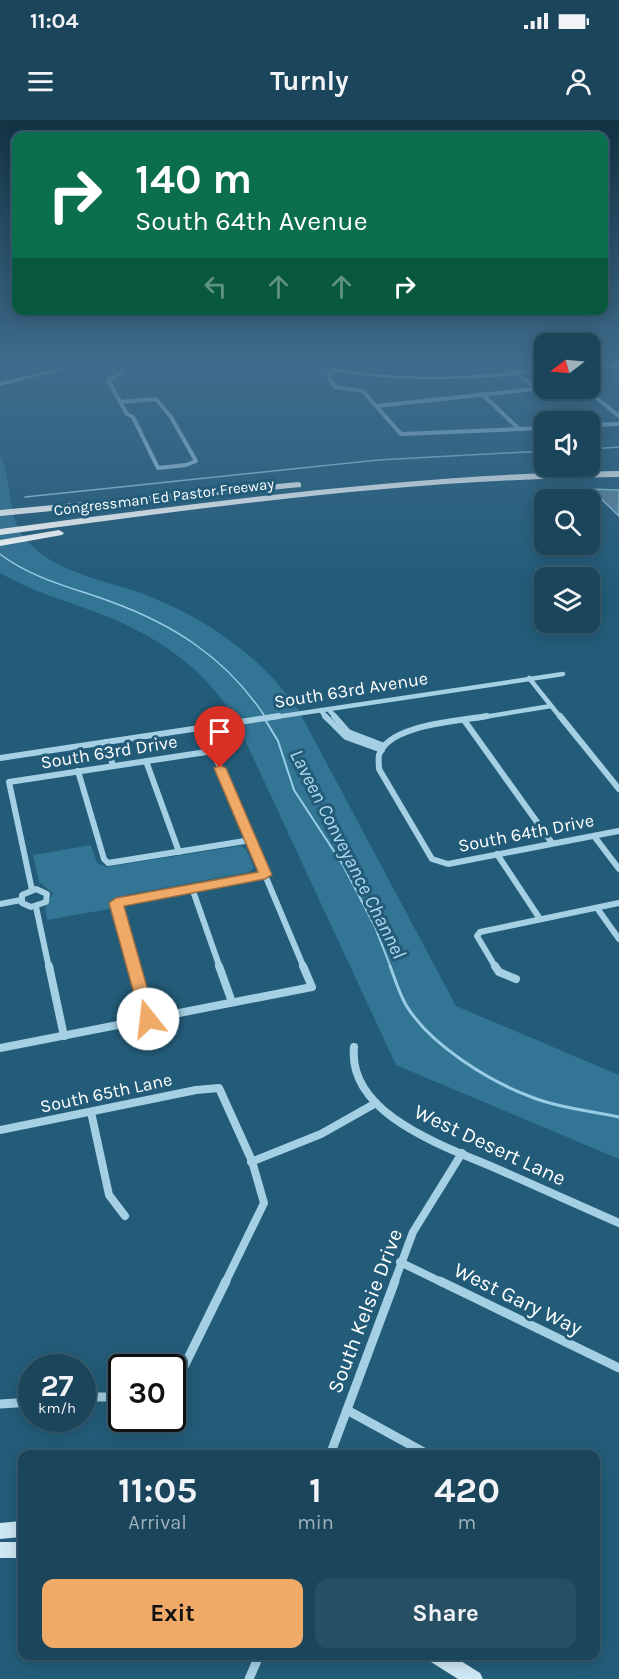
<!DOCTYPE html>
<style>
body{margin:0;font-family:Karla,sans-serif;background:#274f64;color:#f1f3f6;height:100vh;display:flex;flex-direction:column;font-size:22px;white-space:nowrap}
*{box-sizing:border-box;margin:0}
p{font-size:20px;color:#9fb1bb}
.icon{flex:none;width:33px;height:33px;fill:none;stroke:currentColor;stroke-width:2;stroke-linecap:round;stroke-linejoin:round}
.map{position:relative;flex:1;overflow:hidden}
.details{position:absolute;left:18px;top:1330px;width:582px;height:210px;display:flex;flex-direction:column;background:#1a455b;border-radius:12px;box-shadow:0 3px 15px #0003,0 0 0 2px #385d71}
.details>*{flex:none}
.banner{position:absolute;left:12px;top:12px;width:596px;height:183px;border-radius:12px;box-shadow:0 3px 15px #0003,0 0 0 2px #385d71;background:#0b6e4f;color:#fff;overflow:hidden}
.needle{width:39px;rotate:254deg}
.tools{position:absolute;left:534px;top:213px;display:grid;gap:12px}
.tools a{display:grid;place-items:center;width:66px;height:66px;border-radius:12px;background:#1a455b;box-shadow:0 3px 15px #0003,0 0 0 2px #385d71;font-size:30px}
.speed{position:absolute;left:18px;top:1234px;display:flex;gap:12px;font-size:30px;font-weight:700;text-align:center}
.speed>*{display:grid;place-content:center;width:78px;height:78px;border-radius:50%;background:#1a455b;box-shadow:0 3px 15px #0003,0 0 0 2px #385d71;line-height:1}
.speed small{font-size:15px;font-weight:400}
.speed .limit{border:3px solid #111;border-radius:9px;background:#fff;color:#111}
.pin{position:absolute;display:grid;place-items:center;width:51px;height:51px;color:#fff;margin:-62px -26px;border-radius:50% 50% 50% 0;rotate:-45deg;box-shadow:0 0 6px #0007}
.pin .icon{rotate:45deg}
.me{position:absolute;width:66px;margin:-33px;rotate:344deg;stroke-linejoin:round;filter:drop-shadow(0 0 4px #0008)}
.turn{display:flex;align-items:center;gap:21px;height:126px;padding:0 24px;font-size:27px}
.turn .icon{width:78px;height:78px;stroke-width:2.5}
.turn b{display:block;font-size:42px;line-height:51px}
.lanes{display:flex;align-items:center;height:57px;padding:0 24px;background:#0003;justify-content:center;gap:30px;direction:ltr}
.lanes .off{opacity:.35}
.eta{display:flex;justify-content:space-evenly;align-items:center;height:102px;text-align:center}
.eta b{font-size:36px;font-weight:700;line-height:42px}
.cta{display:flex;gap:12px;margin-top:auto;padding:12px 24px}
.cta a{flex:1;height:69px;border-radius:12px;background:#efaa68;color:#111;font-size:24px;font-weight:700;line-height:69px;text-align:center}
.cta a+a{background:#274f64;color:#f1f3f6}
.status{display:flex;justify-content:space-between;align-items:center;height:42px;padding:0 30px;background:#1a455b;direction:ltr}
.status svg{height:16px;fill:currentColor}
header{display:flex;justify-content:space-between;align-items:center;height:78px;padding:0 24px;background:#1a455b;font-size:27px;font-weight:700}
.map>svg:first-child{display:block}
.green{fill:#337595}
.water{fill:#60899f;stroke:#99cde5;stroke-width:1.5}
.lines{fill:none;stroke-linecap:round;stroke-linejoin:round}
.stream-far2{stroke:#99cde5;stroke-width:1.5}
.stream-far1{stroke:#99cde5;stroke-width:2}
.stream{stroke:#99cde5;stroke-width:3}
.street-far4{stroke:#a5d0e4;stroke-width:4}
.street-far3{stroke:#a5d0e4;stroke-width:4.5}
.street-far2{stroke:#a5d0e4;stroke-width:6}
.street-far1{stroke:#a5d0e4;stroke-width:8}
.street{stroke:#a5d0e4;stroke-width:9}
.secondary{fill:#cee7f4;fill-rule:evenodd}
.highway{fill:#fff;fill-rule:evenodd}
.route{fill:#efaa68;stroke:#9b6e44;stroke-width:1.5}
.labels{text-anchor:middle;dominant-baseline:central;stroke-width:6;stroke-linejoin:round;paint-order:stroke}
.far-street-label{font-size:15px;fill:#fff;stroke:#235c79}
.street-label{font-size:18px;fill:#fff;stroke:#235c79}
.water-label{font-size:20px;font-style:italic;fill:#b0d9ec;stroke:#235c79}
.near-street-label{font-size:21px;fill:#fff;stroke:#235c79}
</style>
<div class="status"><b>11:04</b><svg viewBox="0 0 49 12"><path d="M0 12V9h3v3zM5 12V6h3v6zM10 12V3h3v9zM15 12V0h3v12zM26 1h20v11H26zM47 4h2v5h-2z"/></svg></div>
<header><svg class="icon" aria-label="menu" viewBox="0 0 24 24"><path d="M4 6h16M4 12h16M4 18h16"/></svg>Turnly<svg class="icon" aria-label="person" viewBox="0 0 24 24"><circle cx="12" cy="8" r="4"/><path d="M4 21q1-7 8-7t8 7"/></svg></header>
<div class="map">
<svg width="619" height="1559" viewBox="0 0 619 1559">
<rect width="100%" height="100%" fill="#235c79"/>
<g class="green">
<path d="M0 334C12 359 7 395 23 416 52 454 108 460 149 476 210 501 262 537 299 591L236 601C206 548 154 514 98 493 64 480 31 471 0 453Z"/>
<path d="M301 595 456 886 619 955V1039L396 945 238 605Z"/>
<path d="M91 725 97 743 106 747 240 726 246 729 254 748 249 752 125 775 114 780 109 789 47 800 45 789 53 773 39 762 33 735Z"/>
</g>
<path class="water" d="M591 369 619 370V396Z"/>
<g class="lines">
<g class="stream-far2">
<path d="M590 329 619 327"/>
<path d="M25 377 378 340 544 331"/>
<path d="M0 434C33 459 71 467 109 481 173 504 226 538 264 595"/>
</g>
<path class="stream-far1" d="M266 601 278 621 294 670 343 745 375 807 391 848"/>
<path class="stream" d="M390 846C395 859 399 873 406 885 430 925 490 962 534 978 560 988 591 991 619 997"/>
<g class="street-far4">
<path d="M102 242 118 254"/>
<path d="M502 242 537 269"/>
<path d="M335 250 328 256 335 267 363 271 376 286 544 268"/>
<path d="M590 263H594"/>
<path d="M584 268 619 296"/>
<path d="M482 274 519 309"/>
<path d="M121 282 156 279 171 297 196 341 186 345 158 348 133 297 127 294 108 260 123 252"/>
<path d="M376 286 401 314 544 308"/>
<path d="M590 305 619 304"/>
</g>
<g class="street-far3">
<path d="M529 558 561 598"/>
<path d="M321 590 326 598"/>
<path d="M329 590 336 598"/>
<path d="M269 598 563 554"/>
<path d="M478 598 551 586"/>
</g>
<g class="street-far2">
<path d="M325 596 346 617 382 630"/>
<path d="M334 596 348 612 384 626"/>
<path d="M487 596C461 601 388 604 379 635 378 639 379 645 379 649L432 739 448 744 619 711"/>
<path d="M560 596 619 669"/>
<path d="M464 600 552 723"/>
<path d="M106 622 113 646"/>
<path d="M0 638 279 596"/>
<path d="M146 641 179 732"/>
<path d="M78 651 104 739 108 743 251 720"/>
<path d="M594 716 619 749"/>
<path d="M497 734 540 799"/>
<path d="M192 768 220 848"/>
<path d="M36 769 47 774 46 782 31 787 22 783V775Z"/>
<path d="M32 770 9 662 213 631 304 848"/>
<path d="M0 784 21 780"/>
<path d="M36 787 49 848"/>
<path d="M597 788 619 819"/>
<path d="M134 848 116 783 265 755"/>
<path d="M496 848 477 816 480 812 619 783"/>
</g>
<g class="street-far1">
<path d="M49 846 64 916"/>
<path d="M133 846 148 899"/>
<path d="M219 846 232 882"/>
<path d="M495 846 499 852 516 859"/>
<path d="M354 927C347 997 451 1028 502 1051 541 1068 580 1086 619 1103"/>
<path d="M0 928 312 867 303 846"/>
<path d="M91 992 109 1075 125 1096"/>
<path d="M0 1010 196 970 219 968 252 1041 264 1083 225 1163"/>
<path d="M251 1042 321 1014 376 983"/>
<path d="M400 1142 443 1163"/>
<path d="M394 1163 413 1112 462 1033"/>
</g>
<g class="street">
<path d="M440 1161 619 1248"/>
<path d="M172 1271 226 1161"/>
<path d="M82 1277H122"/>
<path d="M0 1284 32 1282"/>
<path d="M347 1290 429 1335"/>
<path d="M330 1335 395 1161"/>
<path d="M249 1559 259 1536"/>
</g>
<g class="secondary">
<path d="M84 242H92L0 266V262Z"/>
<path d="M285 242H296C327 247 357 253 387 255 440 259 492 254 544 248V252C471 261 399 263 325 250 313 248 296 247 285 242Z"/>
<path d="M619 243V247L590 251V247Z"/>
<path d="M22 1401V1417L0 1419V1403Z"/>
<rect x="0" y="1422" width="22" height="16"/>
<path d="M428 1536H453L480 1553 483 1559H458L431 1542Z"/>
</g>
<g class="highway">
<path d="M619 351V357C411 359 206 387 0 415V409C206 382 411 354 619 351Z"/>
<path d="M298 362 301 363V367L0 396V390Z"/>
<path d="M59 410 64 413 62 415 0 426V420Z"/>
</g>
</g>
<linearGradient id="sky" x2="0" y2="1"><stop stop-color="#133343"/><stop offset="0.53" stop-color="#3f6c8c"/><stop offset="1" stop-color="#3f6c8c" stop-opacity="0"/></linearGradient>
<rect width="619" height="460" fill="url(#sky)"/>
<path class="route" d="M220 645 226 648 272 755 265 759 124 786 156 899 148 904 141 899 109 783 116 778 258 752 214 648Z"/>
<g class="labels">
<g class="far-street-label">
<text transform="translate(164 377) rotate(-7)">Congressman Ed Pastor Freeway</text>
</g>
<g class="street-label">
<text transform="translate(351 570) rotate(-9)">South 63rd Avenue</text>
<text transform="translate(109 632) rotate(-9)">South 63rd Drive</text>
<text transform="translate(526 713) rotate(-11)">South 64th Drive</text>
<text transform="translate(106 973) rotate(-12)">South 65th Lane</text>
</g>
<g class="water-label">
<text transform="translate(348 734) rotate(63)">Laveen Conveyance Channel</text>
</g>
<g class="near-street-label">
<text transform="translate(490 1025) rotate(25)">West Desert Lane</text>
<text transform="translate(518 1179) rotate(26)">West Gary Way</text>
<text transform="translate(365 1191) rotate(-69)">South Kelsie Drive</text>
</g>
</g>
</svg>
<div class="tools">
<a><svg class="needle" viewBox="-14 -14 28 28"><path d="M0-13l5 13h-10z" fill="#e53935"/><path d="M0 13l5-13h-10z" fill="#9fb1bb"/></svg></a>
<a><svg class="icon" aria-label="sound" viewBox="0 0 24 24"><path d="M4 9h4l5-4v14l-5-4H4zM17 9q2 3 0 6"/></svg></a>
<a><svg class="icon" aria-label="search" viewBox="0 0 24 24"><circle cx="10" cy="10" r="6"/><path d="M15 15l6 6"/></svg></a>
<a><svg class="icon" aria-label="layers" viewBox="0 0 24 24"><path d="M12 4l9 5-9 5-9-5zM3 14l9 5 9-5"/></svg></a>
</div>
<div class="speed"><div>27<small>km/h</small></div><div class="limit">30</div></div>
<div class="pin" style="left:220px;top:648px;background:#d93025"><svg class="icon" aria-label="arrive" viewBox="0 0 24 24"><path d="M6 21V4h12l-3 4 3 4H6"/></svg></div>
<svg class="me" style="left:148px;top:899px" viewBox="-20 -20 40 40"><circle r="19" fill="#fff"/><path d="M0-13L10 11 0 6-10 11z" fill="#efaa68"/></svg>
<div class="banner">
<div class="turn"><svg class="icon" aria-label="right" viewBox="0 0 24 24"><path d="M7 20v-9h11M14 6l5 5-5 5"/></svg><div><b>140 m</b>South 64th Avenue</div></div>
<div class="lanes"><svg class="icon off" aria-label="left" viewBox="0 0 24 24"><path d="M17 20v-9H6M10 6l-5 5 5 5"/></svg><svg class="icon off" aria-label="ahead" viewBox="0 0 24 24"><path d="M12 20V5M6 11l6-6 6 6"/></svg><svg class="icon off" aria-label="ahead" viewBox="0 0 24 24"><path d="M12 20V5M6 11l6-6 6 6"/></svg><svg class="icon" aria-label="right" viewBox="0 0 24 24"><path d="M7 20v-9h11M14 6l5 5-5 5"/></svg></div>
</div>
<section class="details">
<div class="eta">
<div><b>11:05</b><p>Arrival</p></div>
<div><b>1</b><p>min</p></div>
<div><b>420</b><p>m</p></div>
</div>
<div class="cta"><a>Exit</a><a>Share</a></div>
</section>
</div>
